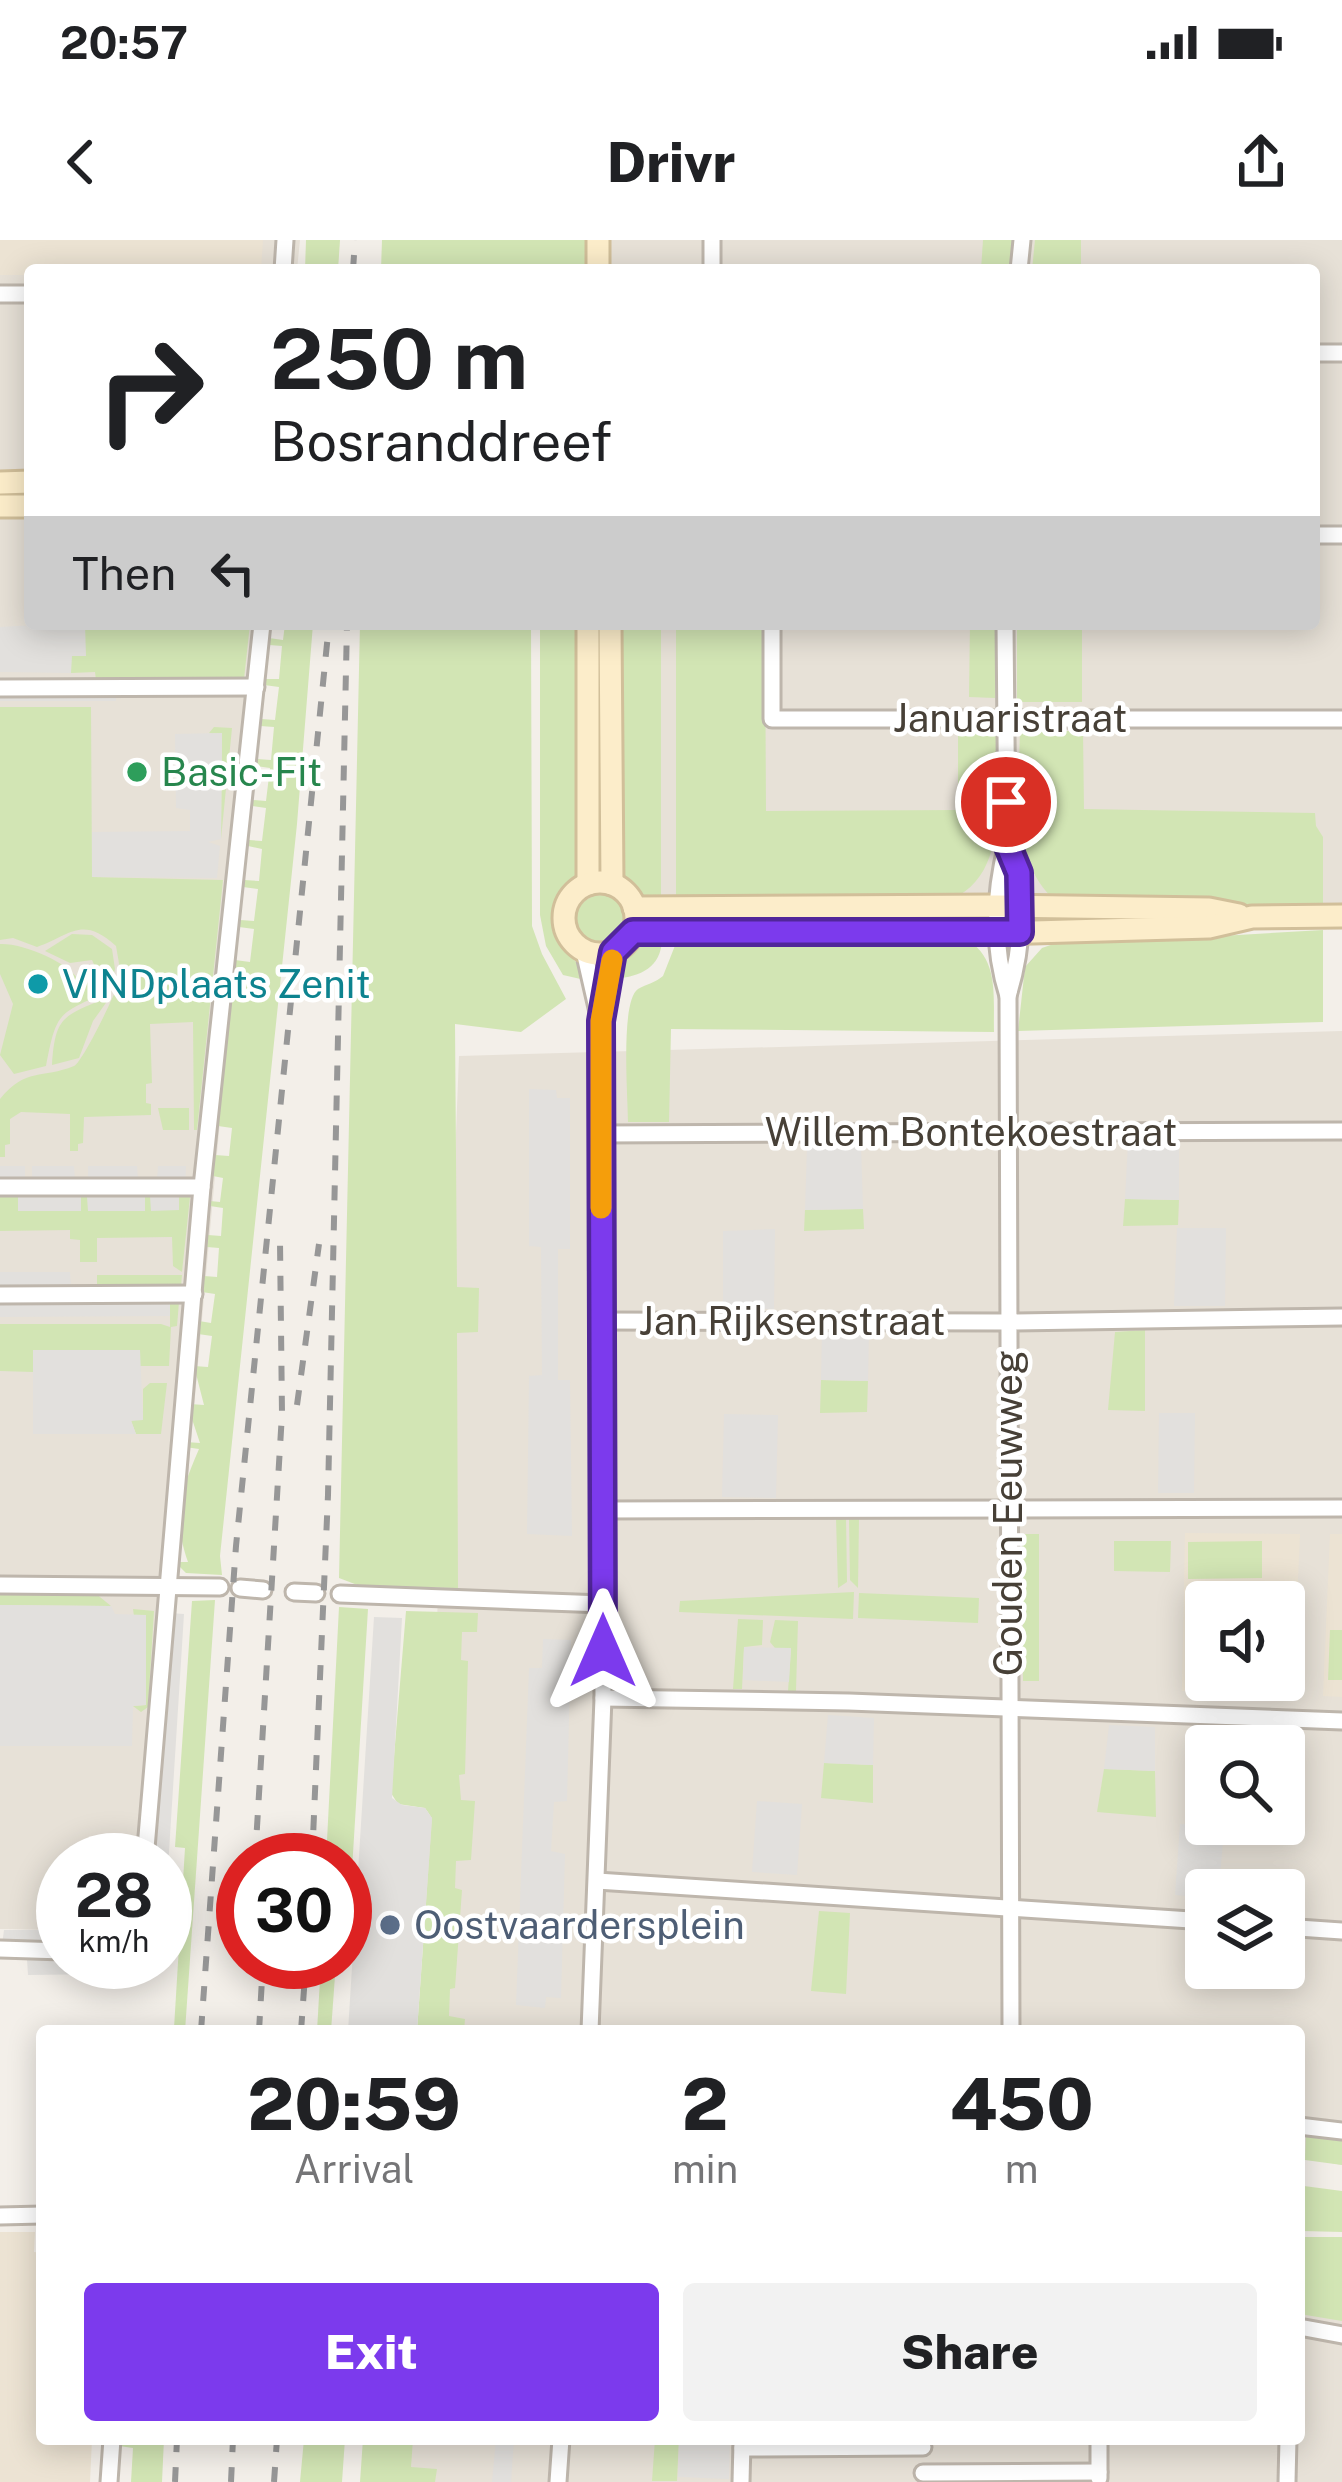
<!DOCTYPE html>
<style>
body{margin:0;font-family:"Public Sans",sans-serif;background:#f2f2f2;color:#202124;height:100vh;display:flex;flex-direction:column;font-size:45px;white-space:nowrap}
*{box-sizing:border-box;margin:0}
p{font-size:39px;color:#757577}
.icon{flex:none;width:66px;height:66px;fill:none;stroke:currentColor;stroke-width:2;stroke-linecap:round;stroke-linejoin:round}
.map{position:relative;flex:1;overflow:hidden}
.panel{position:absolute;left:36px;top:1785px;width:1269px;height:420px;display:flex;flex-direction:column;background:#fff;border-radius:12px;box-shadow:0 6px 30px #0003}
.panel>*{flex:none}
.top-card{position:absolute;left:24px;top:24px;width:1296px;height:366px;border-radius:12px;box-shadow:0 6px 30px #0003;background:#fff;color:#202124;overflow:hidden}
.controls{position:absolute;left:1185px;top:1341px;display:grid;gap:24px}
.controls a{display:grid;place-items:center;width:120px;height:120px;border-radius:12px;background:#fff;box-shadow:0 6px 30px #0003;font-size:60px}
.speed{position:absolute;left:36px;top:1593px;display:flex;gap:24px;font-size:60px;font-weight:700;text-align:center}
.speed>*{display:grid;place-content:center;width:156px;height:156px;border-radius:50%;background:#fff;box-shadow:0 6px 30px #0003;line-height:1}
.speed small{font-size:30px;font-weight:400}
.speed .limit{border:18px solid #d22;background:#fff;color:#111}
.pin{position:absolute;display:grid;place-items:center;width:102px;height:102px;color:#fff;margin:-51px;border:6px solid #fff;border-radius:50%;box-shadow:0 3px 12px #0007}
.me{position:absolute;width:132px;margin:-66px;rotate:0deg;stroke-linejoin:round;filter:drop-shadow(0 0 9px #0008)}
.turn{display:flex;align-items:center;gap:42px;height:252px;padding:0 48px;font-size:54px}
.turn .icon{width:156px;height:156px;stroke-width:2.5}
.turn b{display:block;font-size:84px;line-height:102px}
.then{display:flex;align-items:center;height:114px;padding:0 48px;background:#0003;gap:24px;font-size:45px}
.eta{display:flex;justify-content:space-evenly;align-items:center;height:204px;text-align:center}
.eta b{font-size:72px;font-weight:800;line-height:84px}
.primary-button{display:flex;gap:24px;margin-top:auto;padding:24px 48px}
.primary-button a{flex:1;height:138px;border-radius:12px;background:#7c3aed;color:#fff;font-size:48px;font-weight:800;line-height:138px;text-align:center}
.primary-button a+a{background:#f2f2f2;color:#202124}
.status{display:flex;justify-content:space-between;align-items:center;height:84px;padding:0 60px;background:#fff;direction:ltr}
.status svg{height:33px;fill:currentColor}
header{display:flex;justify-content:space-between;align-items:center;height:156px;padding:0 48px;background:#fff;font-size:54px;font-weight:800}
.map>svg:first-child{display:block}
.residential{fill:#e7e1d7;fill-rule:evenodd}
.education{fill:#ece3d3;fill-rule:evenodd}
.green{fill:#d2e5b4}
.parking{fill:#e2e0dd}
.lines{fill:none;stroke-linecap:round;stroke-linejoin:round}
.street-casing{stroke:#beb6ac;stroke-width:21}
.secondary-casing{stroke:#d1bf9a;stroke-width:27}
.street{stroke:#fff;stroke-width:15}
.secondary{stroke:#fcedca;stroke-width:21}
.rail{stroke:#979797;stroke-width:6;stroke-dasharray:15 15;stroke-linecap:butt}
.route-casing{stroke:#51269a;stroke-width:30}
.route{stroke:#7c3aed;stroke-width:21}
.slow{stroke:#f59e0b;stroke-width:21}
.leisure-dot{fill:#2e9e5b;stroke:#fff;stroke-width:4.5}
.culture-dot{fill:#0f9aa8;stroke:#fff;stroke-width:4.5}
.service-dot{fill:#5c6f8a;stroke:#fff;stroke-width:4.5}
.labels{text-anchor:middle;dominant-baseline:central;stroke-width:9;stroke-linejoin:round;paint-order:stroke}
.street-label{font-size:39px;fill:#474037;stroke:#fff}
.leisure-label{font-size:39px;fill:#27864d;stroke:#fff;text-anchor:start}
.culture-label{font-size:39px;fill:#0d838f;stroke:#fff;text-anchor:start}
.service-label{font-size:39px;fill:#4e5e75;stroke:#fff;text-anchor:start}
</style>
<div class="status"><b>20:57</b><svg viewBox="0 0 49 12"><path d="M0 12V9h3v3zM5 12V6h3v6zM10 12V3h3v9zM15 12V0h3v12zM26 1h20v11H26zM47 4h2v5h-2z"/></svg></div>
<header><svg class="icon" aria-label="back" viewBox="0 0 24 24"><path d="M15 5l-7 7 7 7"/></svg>Drivr<svg class="icon" aria-label="share" viewBox="0 0 24 24"><path d="M12 15V3M7 8l5-5 5 5M5 13v7h14v-7"/></svg></header>
<div class="map">
<svg width="1342" height="2242" viewBox="0 0 1342 2242">
<rect width="100%" height="100%" fill="#f3efe9"/>
<g class="residential">
<path d="M0 0H300L297 30H30V384H265L153 1620H63V1690L0 1689Z"/>
<path d="M604 0H1342V667L595 685 599 384H1314V30H604Z"/>
<path d="M1342 791V1925L1299 1917V1791H421L459 816ZM1206 1362H1284V1440H1206ZM1206 1506H1284V1584H1206ZM1206 1650H1284V1728H1206Z"/>
<path d="M1299 2072 1342 2080V2242H390L394 2199H1299Z"/>
</g>
<g class="education">
<path d="M0 0H263L261 30H30V35H0Z"/>
<path d="M1185 1293 1300 1294 1293 1452 1182 1451ZM1206 1362H1284V1440H1206Z"/>
<path d="M1330 1294H1342V1457L1323 1456Z"/>
<path d="M0 1992H35L34 2012 42 2013V2199H92L90 2242H0Z"/>
</g>
<g class="green">
<path d="M306 0H340L338 30H305Z"/>
<path d="M382 0H590V30H381Z"/>
<path d="M983 0H1013L1009 30H981Z"/>
<path d="M1035 0H1081V30H1032Z"/>
<path d="M85 384H250L244 439 96 440 95 432 71 433V416L85 415Z"/>
<path d="M285 384H313L297 584 220 1316 222 1335 186 1333 179 1326V1322H188C172 1276 180 1253 199 1209L185 1207 186 1202 200 1203 189 1170 190 1164 204 1165 194 1126 208 1127 212 1096 198 1094 199 1081 211 1083 215 1054 202 1052 204 1036 217 1037 219 1008 207 1007 208 995 221 996 223 968 210 966V961L220 962 223 938 213 936 215 915 229 916 232 888 218 886 235 720 250 722 254 689 239 687 240 680 254 681 258 649 243 647 244 640 259 641 262 609 248 606 249 600 262 601 266 568 252 566 253 560 266 561 270 528 256 526 257 519 271 520 274 487 260 486 261 479 275 480 279 447 264 445 265 439H279L282 406 269 405V398L283 400Z"/>
<path d="M360 384H531L532 686 542 714 566 759 521 792 455 784 457 1047 479 1048 478 1092 457 1093 458 1348 360 1346 339 1338Z"/>
<path d="M540 384H583L580 635C562 655 543 680 563 706 573 719 580 724 585 740L563 735 546 706 540 675Z"/>
<path d="M616 384H661V660L641 655 621 632Z"/>
<path d="M676 384H765L766 571 958 570V491H996C995 547 1012 632 952 659L676 660Z"/>
<path d="M970 384H996L995 458 969 457Z"/>
<rect x="1017" y="384" width="65" height="78"/>
<path d="M0 467H91L92 637 223 640 197 890H194L193 782 150 784 152 843 146 844V863L151 864V875L84 877 83 903 78 904V911H70V874L21 872 10 879V904L5 905V917H0V859C26 827 42 839 74 826 82 823 114 757 118 744 122 732 118 719 116 706 82 675 71 695 37 707L13 698 0 700Z"/>
<path d="M214 487 232 488 221 599 222 494 209 493Z"/>
<path d="M1020 491H1083L1084 569 1315 573 1316 586 1323 597V663L1217 665 1053 659C1008 613 1019 550 1020 491Z"/>
<circle cx="601" cy="680" r="25"/>
<path d="M677 673 983 675 822 685H676Z"/>
<path d="M1323 690V782L1018 791 1025 727 1042 708 1065 700 1170 699Z"/>
<path d="M72 694 92 695 112 709 115 729 110 750C59 775 57 768 46 826L14 834 0 815 13 764 0 734V704C23 703 69 722 80 742L90 743 99 735 92 720 70 723 45 711Z"/>
<path d="M678 698H964C1000 717 993 756 994 792L671 789 669 882H628C628 858 620 761 638 749 647 744 655 743 663 736Z"/>
<path d="M662 699C661 728 641 736 615 739 621 716 639 704 662 699Z"/>
<path d="M104 759 108 760 93 781 79 818 52 825C55 778 62 776 104 759Z"/>
<path d="M158 868H189V890H163Z"/>
<path d="M151 956 179 970V956L190 957 182 1032 173 1026 172 997 97 998V1022H80V1000L70 999V990L0 991V957H18V970H81V957H88V970H145V957Z"/>
<path d="M1125 959 1179 960 1178 985 1123 986Z"/>
<path d="M863 969 864 989 804 991 805 970Z"/>
<path d="M97 1035H182L181 1046H97Z"/>
<path d="M170 1062H179L177 1086 171 1087 169 1126H140V1111L34 1110 33 1132 0 1131V1084H161L170 1087Z"/>
<path d="M1145 1090V1171L1108 1170 1115 1092Z"/>
<path d="M821 1140 868 1141 867 1172 820 1173Z"/>
<path d="M150 1143H167L161 1194H136L131 1180 143 1179V1149Z"/>
<path d="M836 1278H846L847 1342 838 1348Z"/>
<path d="M849 1279H859L858 1348 850 1340Z"/>
<path d="M1022 1294H1039V1441H1023Z"/>
<path d="M1114 1301H1171L1170 1332 1114 1331Z"/>
<path d="M1262 1301V1338L1188 1339V1302Z"/>
<path d="M854 1352 853 1379 679 1372 680 1361Z"/>
<path d="M0 1353H95L111 1366 0 1365Z"/>
<path d="M859 1353 979 1358 978 1383 858 1378Z"/>
<path d="M215 1360 185 1791H165L163 1788H174L185 1608 175 1607 192 1361Z"/>
<path d="M339 1367 368 1369 348 1695H345V1620H326Z"/>
<path d="M133 1369 154 1371 148 1467 141 1472 133 1466 146 1465Z"/>
<path d="M406 1371 478 1373 477 1392H462L461 1420 468 1421 465 1534 459 1535 461 1560 475 1561 471 1620 456 1621 455 1648 462 1650 455 1748 450 1749 449 1776 465 1779 464 1791H417L432 1578 425 1568 398 1564 391 1553Z"/>
<path d="M738 1379 763 1380 762 1405 744 1407 742 1449H733Z"/>
<path d="M775 1380 798 1381 796 1451H788L791 1409 775 1408 770 1402Z"/>
<path d="M1330 1390H1342V1440H1328Z"/>
<path d="M824 1523 873 1525V1563L821 1558Z"/>
<path d="M1104 1529 1155 1531 1156 1577 1097 1572Z"/>
<path d="M819 1671 850 1673 846 1754 811 1751Z"/>
<path d="M321 1722H336L331 1791H317Z"/>
<path d="M1306 1896 1342 1900V1925L1305 1920Z"/>
<path d="M1304 1946 1342 1951V1992L1302 1991Z"/>
<path d="M1302 1997H1342V2081L1300 2074Z"/>
<path d="M120 2199H164L162 2242H131L133 2208 119 2206Z"/>
<path d="M304 2199H345L342 2242H300Z"/>
<path d="M363 2199H413L411 2227 437 2229 435 2242H360Z"/>
<path d="M655 2199H679L677 2241H652Z"/>
</g>
<g class="parking">
<path d="M53 384H85L86 416H72L71 433 0 432V387Z"/>
<path d="M116 454V461H0V455Z"/>
<path d="M222 493 221 599 208 602 220 606 217 638 92 637V592L190 591V570L176 568 175 494Z"/>
<path d="M529 849 556 850 557 858H570V1009H558V1140H570L572 1296 527 1294 529 1136 542 1135 541 1007 529 1006Z"/>
<path d="M1128 903H1179V960L1125 959Z"/>
<path d="M807 906H861L863 969 805 970Z"/>
<path d="M0 926H25V940H32V926H74L75 940H88V926H137L138 940H157L158 926H186L185 956 179 957V970L151 971 150 956 145 957V971H88L87 957H81V971H18V957H0Z"/>
<path d="M1177 988H1226L1225 1066H1174Z"/>
<path d="M775 989 774 1069 723 1068V991Z"/>
<path d="M0 1032H70L71 1046H181L179 1062 170 1063V1076L0 1077Z"/>
<path d="M869 1091 868 1141 821 1140 822 1092Z"/>
<path d="M33 1110H140L143 1180 131 1181 136 1194H33Z"/>
<path d="M1159 1173H1195L1194 1253H1158Z"/>
<path d="M724 1174 778 1175 776 1258 722 1257Z"/>
<path d="M0 1365 111 1366 115 1374 146 1375V1465L133 1466 132 1506H0Z"/>
<path d="M170 1373 184 1374 165 1675V1620H154Z"/>
<path d="M374 1377 402 1378 392 1558 402 1565 425 1568 432 1578 417 1791H348Z"/>
<path d="M543 1399 571 1400 567 1561 554 1562 551 1611 565 1614 561 1758 546 1757 545 1768 516 1765 529 1428H542Z"/>
<path d="M744 1407 791 1408 789 1442 743 1440Z"/>
<path d="M828 1475 874 1478 873 1525 824 1523Z"/>
<path d="M1109 1485 1155 1487V1531L1104 1529Z"/>
<path d="M757 1561 802 1564 797 1635 752 1632Z"/>
<path d="M1180 1584 1224 1588 1219 1650H1206V1658L1175 1655Z"/>
<path d="M4 1690H63V1722H109V1734L28 1735 27 1719H0Z"/>
<path d="M496 2199H514L511 2242H492Z"/>
<path d="M679 2199H730L729 2239 678 2237Z"/>
</g>
<g class="lines">
<g class="street-casing">
<g id="street">
<path d="M712 0V30"/>
<path d="M283 30 285 0"/>
<path d="M1019 30 1022 0"/>
<path d="M0 54H30"/>
<path d="M1314 113H1342"/>
<path d="M1314 295H1342"/>
<path d="M772 384V479H1342"/>
<path d="M1005 384 1007 604C994 655 992 706 1008 756"/>
<path d="M0 448 256 447"/>
<path d="M1007 604C1027 652 1023 707 1008 756L1011 1791"/>
<path d="M584 711 600 781 601 827 603 1458 590 1791"/>
<path d="M601 778 613 712"/>
<path d="M601 894 1342 891"/>
<path d="M0 947H202"/>
<path d="M0 1055 194 1054"/>
<path d="M602 1081 1008 1082 1342 1077"/>
<path d="M603 1270 1342 1268"/>
<path d="M0 1345 220 1347"/>
<path d="M240 1348 263 1350"/>
<path d="M294 1352 316 1353"/>
<path d="M340 1354 603 1364"/>
<path d="M603 1458 849 1462 1342 1481"/>
<path d="M145 1620 202 947 262 384"/>
<path d="M597 1641 1206 1681"/>
<path d="M1284 1687 1342 1691"/>
<path d="M0 1709 63 1711"/>
<path d="M1299 1886 1342 1891"/>
<path d="M0 1976 42 1975"/>
<path d="M1299 2087 1342 2095"/>
<path d="M1099 2199V2238"/>
<path d="M742 2208 923 2207"/>
<path d="M923 2233 1099 2232"/>
<path d="M109 2242 112 2199"/>
<path d="M558 2242 561 2199"/>
<path d="M741 2242 742 2202"/>
<path d="M1287 2242 1288 2199"/>
</g>
</g>
<g class="secondary-casing">
<g id="secondary">
<path d="M598 0V30"/>
<path d="M0 243 30 242"/>
<path d="M0 266H30"/>
<path d="M588 384V644"/>
<path d="M610 384 612 644"/>
<circle cx="600" cy="678" r="36"/>
<path d="M634 668 997 666 1209 669 1239 675"/>
<path d="M633 691 996 693 1209 687 1252 677 1342 676"/>
</g>
</g>
<use href="#street" class="street"/>
<use href="#secondary" class="secondary"/>
<g class="rail">
<path d="M353 30 355 0"/>
<path d="M297 1165 319 1004"/>
<path d="M255 1620 282 1174 280 1002"/>
<path d="M312 1620 328 1255 347 384"/>
<path d="M201 1791 236 1306 329 384"/>
<path d="M259 1791 263 1722"/>
<path d="M301 1791 306 1722"/>
<path d="M175 2242 177 2199"/>
<path d="M231 2242 233 2199"/>
<path d="M274 2242 277 2199"/>
</g>
</g>
<g class="lines">
<g class="route-casing">
<path id="route" d="M603 1411 601 781 613 712 633 692H1020L1019 633 1007 604 1006 562"/>
</g>
<use href="#route" class="route"/>
<path class="slow" d="M601 968V781L612 720"/>
</g>
<circle class="leisure-dot" cx="137" cy="532" r="12"/>
<circle class="culture-dot" cx="38" cy="744" r="12"/>
<circle class="service-dot" cx="390" cy="1685" r="12"/>
<g class="labels">
<g class="street-label">
<text x="1010" y="478">Januaristraat</text>
<text x="971" y="892">Willem Bontekoestraat</text>
<text x="792" y="1081">Jan Rijksenstraat</text>
<text transform="translate(1008 1273) rotate(-90)">Gouden Eeuwweg</text>
</g>
<g class="leisure-label">
<text x="161" y="532">Basic-Fit</text>
</g>
<g class="culture-label">
<text x="62" y="744">VINDplaats Zenit</text>
</g>
<g class="service-label">
<text x="414" y="1685">Oostvaardersplein</text>
</g>
</g>
</svg>
<div class="controls">
<a><svg class="icon" aria-label="sound" viewBox="0 0 24 24"><path d="M4 9h4l5-4v14l-5-4H4zM17 9q2 3 0 6"/></svg></a>
<a><svg class="icon" aria-label="search" viewBox="0 0 24 24"><circle cx="10" cy="10" r="6"/><path d="M15 15l6 6"/></svg></a>
<a><svg class="icon" aria-label="layers" viewBox="0 0 24 24"><path d="M12 4l9 5-9 5-9-5zM3 14l9 5 9-5"/></svg></a>
</div>
<div class="speed"><div>28<small>km/h</small></div><div class="limit">30</div></div>
<div class="pin" style="left:1006px;top:562px;background:#d93025"><svg class="icon" aria-label="arrive" viewBox="0 0 24 24"><path d="M6 21V4h12l-3 4 3 4H6"/></svg></div>
<svg class="me" style="left:603px;top:1411px" viewBox="-20 -20 40 40"><path d="M0-17L14 15 0 8-14 15z" fill="#7c3aed" stroke="#fff" stroke-width="4"/></svg>
<div class="top-card">
<div class="turn"><svg class="icon" aria-label="right" viewBox="0 0 24 24"><path d="M7 20v-9h11M14 6l5 5-5 5"/></svg><div><b>250 m</b>Bosranddreef</div></div>
<div class="then">Then<svg class="icon" aria-label="left" viewBox="0 0 24 24"><path d="M17 20v-9H6M10 6l-5 5 5 5"/></svg></div>
</div>
<section class="panel">
<div class="eta">
<div><b>20:59</b><p>Arrival</p></div>
<div><b>2</b><p>min</p></div>
<div><b>450</b><p>m</p></div>
</div>
<div class="primary-button"><a>Exit</a><a>Share</a></div>
</section>
</div>
